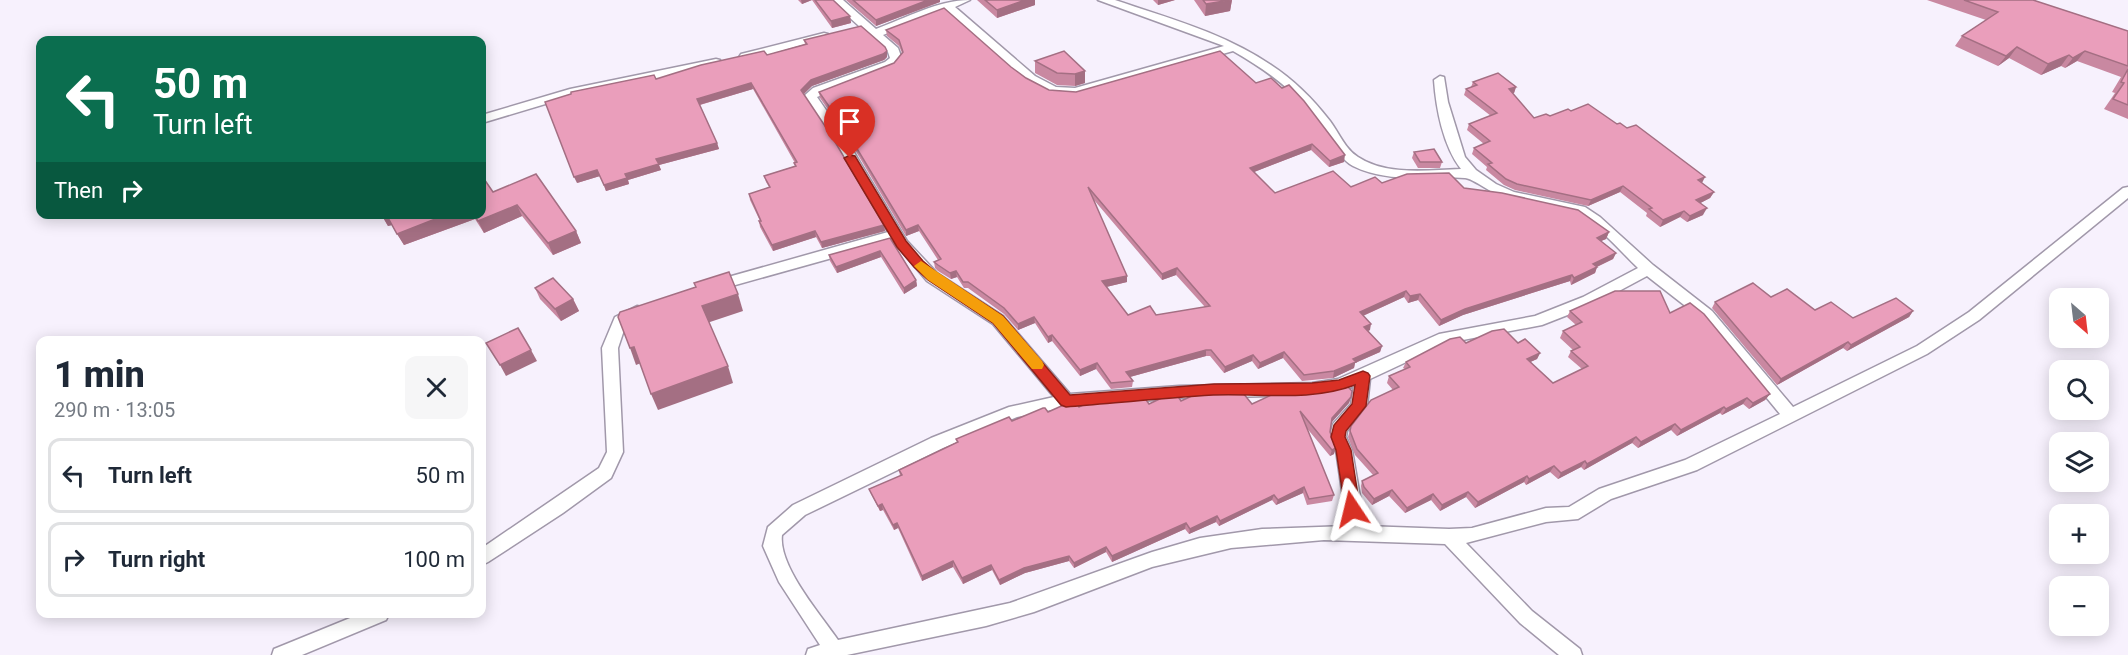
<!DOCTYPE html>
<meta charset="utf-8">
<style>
body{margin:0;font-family:Roboto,sans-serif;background:#f6f6f7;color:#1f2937;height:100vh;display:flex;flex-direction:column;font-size:22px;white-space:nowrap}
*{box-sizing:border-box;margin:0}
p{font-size:20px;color:#747a83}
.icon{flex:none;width:33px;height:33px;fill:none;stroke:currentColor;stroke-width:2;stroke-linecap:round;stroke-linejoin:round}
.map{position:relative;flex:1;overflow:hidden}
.panel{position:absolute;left:36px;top:336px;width:450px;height:282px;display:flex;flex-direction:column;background:#fff;border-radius:12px;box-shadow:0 3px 15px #0003}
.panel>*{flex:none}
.top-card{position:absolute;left:36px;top:36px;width:450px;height:183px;border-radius:12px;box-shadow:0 3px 15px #0003;background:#0b6e4f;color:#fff;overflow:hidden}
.needle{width:39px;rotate:152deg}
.controls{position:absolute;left:2049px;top:288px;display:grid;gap:12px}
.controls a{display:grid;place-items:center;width:60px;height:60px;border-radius:12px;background:#fff;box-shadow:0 3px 15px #0003;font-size:30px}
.pin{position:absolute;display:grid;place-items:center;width:51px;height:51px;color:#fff;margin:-62px -26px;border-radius:50% 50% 50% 0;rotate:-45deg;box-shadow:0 0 6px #0007}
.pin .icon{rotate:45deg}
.me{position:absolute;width:66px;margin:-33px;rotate:350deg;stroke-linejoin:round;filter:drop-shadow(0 0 4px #0008)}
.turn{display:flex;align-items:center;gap:21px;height:126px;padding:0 18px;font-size:27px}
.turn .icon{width:78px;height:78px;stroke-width:2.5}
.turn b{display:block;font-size:42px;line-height:51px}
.then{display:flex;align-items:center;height:57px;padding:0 18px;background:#0003;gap:12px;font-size:22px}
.round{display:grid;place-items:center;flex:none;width:63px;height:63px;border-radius:12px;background:#f6f6f7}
.summary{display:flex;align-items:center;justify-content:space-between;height:102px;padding:0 18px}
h1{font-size:36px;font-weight:800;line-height:45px}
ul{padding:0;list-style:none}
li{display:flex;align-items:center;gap:18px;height:75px;margin:0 12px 9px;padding:0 6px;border:3px solid #e0e1e3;border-radius:12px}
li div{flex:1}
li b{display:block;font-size:22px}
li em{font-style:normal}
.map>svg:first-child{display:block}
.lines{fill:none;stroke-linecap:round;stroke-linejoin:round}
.street-casing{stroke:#a198aa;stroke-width:3}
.street{fill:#fff;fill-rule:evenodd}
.wall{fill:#c988a1;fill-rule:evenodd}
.shaded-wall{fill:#a46f83}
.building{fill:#ea9ebb;stroke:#a46f83;stroke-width:1.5;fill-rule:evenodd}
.route{fill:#d93025;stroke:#8d1f18;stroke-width:1.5}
.slow{fill:#f59e0b}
</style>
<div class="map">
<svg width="2128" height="655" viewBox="0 0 2128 655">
<rect width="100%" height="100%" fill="#f7f1fd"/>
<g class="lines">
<g class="street-casing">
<g id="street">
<path d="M830 0H843L876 29C906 18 938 0 970 0L955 7 1035 76 1056 87 1075 88 1224 46 1098 0H1115C1168 18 1224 33 1271 65 1294 80 1313 99 1330 121 1339 133 1345 149 1358 157 1386 176 1428 170 1461 169 1443 146 1436 108 1434 80L1440 76 1444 77 1448 102 1465 157 1476 170 1496 184 1514 192 1585 207 1600 217 1653 265 1712 311 1793 407 1917 346 1969 312 2123 188 2128 187V198L1979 320 1927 354 1697 470 1611 499 1578 519 1546 522 1466 543 1532 611 1580 649 1582 655H1559L1520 623 1445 544 1324 540 1231 548 1152 567 1034 612 986 626 847 655H806L808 649 820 645 779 582 763 546 768 527 793 505 931 438 1009 407 1054 397 993 324 927 281 893 241 714 291 707 286 714 281 888 232 834 140 804 96 813 88 885 62 890 58 888 52ZM945 11 1027 82 1049 94 1075 96 1233 51C1259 66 1285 83 1305 106 1319 122 1336 157 1353 166 1389 184 1427 175 1465 178 1472 178 1495 195 1505 199 1527 207 1555 204 1576 214 1597 223 1621 252 1638 268L1583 297 1535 316 1439 334 1338 379 1312 383 1179 386 1070 394 1003 316 937 273 907 241 846 139 817 97 893 68 902 59 898 48 883 35ZM1647 276 1702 319 1780 414 1685 460 1599 489 1569 507 1546 508 1472 528 1449 529 1365 526 1352 450 1346 437 1347 431 1367 406 1370 379 1447 343 1542 325 1593 305ZM1354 386 1351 404 1333 424 1330 437 1336 450 1347 526 1262 529 1200 538 1152 552 1010 603 838 640C821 615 778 566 782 535L805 515 943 448 1017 417 1066 407 1179 398 1312 395 1340 391Z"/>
<path d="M824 33 828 34V38L745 61 739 57 741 54Z"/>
<path d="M716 59 720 60V66L572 96 482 123V115L570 89Z"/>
<path d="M637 306 642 307 644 311 642 315 626 324 618 348 623 452 611 478 563 513 488 562 482 565V548L599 468 607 452 602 348 615 317Z"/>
<path d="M360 614H389L386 620 302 655H272L274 649Z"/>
</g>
</g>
<use href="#street" class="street"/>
</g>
<g class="wall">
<path d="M798 0H833L850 16 851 23 832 28 812 0 802 4Z"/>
<path d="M846 0H940V2L876 26Z"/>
<path d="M977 0H1035V5L997 18Z"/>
<path d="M1153 0H1175L1158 5Z"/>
<path d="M1194 0H1232L1230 11 1205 16Z"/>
<path d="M1927 0H2033L2128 31V119L2104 109 2115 93 2112 92 2121 77 2077 61 2065 68 2061 66 2041 75 2009 58 1998 66 1955 46 1962 36 1986 20Z"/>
<path d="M886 30 1011 67 1026 78 1049 90 1076 92 1220 51 1344 162 1329 167 1311 150 1254 172 1275 193 1382 183 1464 188 1609 232 1606 239 1601 241 1616 253 1613 259 1597 267 1595 273 1571 285 1570 281 1463 315 1439 326 1418 300 1408 303 1404 297 1363 316 1370 330 1368 331 1382 346 1380 352 1355 363 1354 368 1333 378 1302 381 1283 358 1258 369 1252 361 1224 373 1210 356H1206L1130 377 1133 381 1132 387 1111 389 1096 369 1080 376 1052 341 1048 343 1035 323 1018 330 1004 314 968 288H964L957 277 951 279 938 271 935 268 934 262 938 260 919 231 906 236 848 138 820 98 819 92 894 63 902 53 899 46 887 36ZM1094 200 1162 280 1176 275 1205 307 1156 315H1128L1106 287 1127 282Z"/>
<path d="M804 40 887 51V57L884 60 812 86 803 94 884 225 885 231 822 248 816 237 773 251 760 227 759 221H760L750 200 749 194 769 187 766 182 764 176 795 166 794 163H795L753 89 700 105 717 143 719 149 659 165 661 170 628 180 629 184 606 191 600 176 577 183 656 79 767 55 805 44Z"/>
<path d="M1035 61 1085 71V83L1075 86 1057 85 1035 73Z"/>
<path d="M1473 82 1516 87 1514 93H1512L1534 118 1550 116 1702 183 1714 192 1710 198 1700 203 1703 215 1687 222 1680 217 1660 227 1646 216 1647 213 1620 192 1588 206 1515 190 1504 185 1486 170 1487 167 1472 154 1474 148 1484 144 1467 130 1469 124 1491 116 1464 95 1466 89 1471 87Z"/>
<path d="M1414 152 1442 162 1440 168H1418L1412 158Z"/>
<path d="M493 192 576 231 581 243 553 255 522 216 484 233 475 219 404 245 392 225 388 226 381 214H482Z"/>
<path d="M890 238 916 280 917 286 904 294 881 257 837 273 830 261 829 255Z"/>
<path d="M535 288 573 299 579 311 561 321 540 299Z"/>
<path d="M1771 297 1815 310 1853 318 1913 311 1909 317 1847 351 1843 348 1777 385 1712 308 1715 302Z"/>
<path d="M1570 311 1670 313 1770 394 1765 400 1749 409 1743 404 1722 415 1720 413 1677 436 1671 430 1638 448 1632 443 1584 470 1581 467 1558 479 1550 472 1526 485 1524 482 1475 508 1466 497 1440 511 1431 500 1405 513 1389 496 1372 505 1362 493 1361 486 1362 481 1373 475 1355 455 1348 437 1351 426 1393 390 1387 383 1389 376 1405 369 1403 368 1406 362 1466 343H1518L1540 353 1537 359 1530 362 1553 383 1582 369 1568 357 1571 351 1573 350 1560 338 1563 331 1576 325 1567 317Z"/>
<path d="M1351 397 1349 403 1331 423 1330 432 1334 454 1330 456 1305 426 1334 495 1332 501 1307 505 1303 493 1276 505 1272 500 1219 526 1216 522 1189 534 1185 529 1112 562 1106 552 1074 568 1069 561 1025 573 1000 585 992 570 963 584 953 567 922 581 898 528 894 530 883 510 880 511 871 494 869 489 900 476 899 470 957 442 956 439 1012 421 1048 412 1079 407 1149 404 1181 401 1252 404Z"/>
</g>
<g class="shaded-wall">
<path d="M801 0H812L802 4Z"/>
<path d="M928 0H940V2L876 26V20Z"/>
<path d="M1025 0H1035V5L997 18V10Z"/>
<path d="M1158 0H1175L1158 5Z"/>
<path d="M1232 0 1230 11 1205 16 1206 4Z"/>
<path d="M850 16 851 23 832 28 831 21Z"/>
<path d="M2017 47 2009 58 1998 66 2006 56Z"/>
<path d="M887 51V57L884 60 812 86 802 96 801 90 811 80Z"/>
<path d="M2085 51 2077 61 2065 68 2073 58Z"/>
<path d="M2069 55 2061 66 2041 75 2048 64Z"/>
<path d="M1085 71V83L1075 86V74Z"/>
<path d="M751 83 753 89 699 105 697 99Z"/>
<path d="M1516 87 1514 93 1507 96 1509 89Z"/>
<path d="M717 143 719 149 659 165 661 170 628 180 629 184 606 191 604 185 656 159Z"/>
<path d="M1312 144 1311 150 1249 174 1250 168Z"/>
<path d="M1345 155 1344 162 1329 167 1330 161Z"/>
<path d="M597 170 600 176 577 183 574 177Z"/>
<path d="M1705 177 1702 183 1698 180Z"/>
<path d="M1623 186 1620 192 1588 206 1591 200Z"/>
<path d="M1714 192 1710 198 1693 207 1696 200Z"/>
<path d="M517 205 522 216 484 233 478 221Z"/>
<path d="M1707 208 1703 215 1687 222 1690 216Z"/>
<path d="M1684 211 1680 217 1660 227 1663 220Z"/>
<path d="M381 214H386L392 225 388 226Z"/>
<path d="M448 214H473L475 219 404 245 397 234Z"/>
<path d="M884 225 885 231 822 248 821 242Z"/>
<path d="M918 225 919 231 906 236V230Z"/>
<path d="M576 231 581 243 553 255 548 243Z"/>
<path d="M815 231 816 237 773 251 772 245Z"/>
<path d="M1609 232 1606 239 1594 244 1597 238Z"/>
<path d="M880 251 881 257 837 273 836 267Z"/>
<path d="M1616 253 1613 259 1590 270 1593 264Z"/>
<path d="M1597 267 1595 273 1571 285 1574 278Z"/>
<path d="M1177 268 1176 275 1162 280V274Z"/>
<path d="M956 271 957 277 951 279 950 273Z"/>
<path d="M1572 275 1570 281 1463 315 1439 326 1441 320 1465 309Z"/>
<path d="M1127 276V282L1102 288V281Z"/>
<path d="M916 280 917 286 904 294V288Z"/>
<path d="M1406 291 1404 297 1358 318 1360 312Z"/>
<path d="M738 294 743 311 707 323 702 306Z"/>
<path d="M1420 294 1418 300 1408 303 1410 296Z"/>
<path d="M573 299 579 311 561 321 555 309Z"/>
<path d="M1913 311 1909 317 1847 351 1851 345Z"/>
<path d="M1034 317 1035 323 1018 330V324Z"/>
<path d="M1371 324 1370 330 1362 334 1364 327Z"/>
<path d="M1052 335V341L1048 343V337Z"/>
<path d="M1848 342 1843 348 1777 385 1781 379Z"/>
<path d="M1382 346 1380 352 1355 363 1354 368 1333 378 1334 371 1353 359Z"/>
<path d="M634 347 641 363 636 365 630 348Z"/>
<path d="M531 350 537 361 506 376 500 365Z"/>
<path d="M1206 350V356L1126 378V372Z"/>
<path d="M1284 352 1283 358 1258 369 1260 363Z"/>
<path d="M1540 353 1537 359 1524 365 1527 359Z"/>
<path d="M1253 355 1252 361 1224 373 1225 367Z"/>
<path d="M1097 363 1096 369 1080 376V370Z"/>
<path d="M728 366 733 383 658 410 651 394Z"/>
<path d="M1770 394 1765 400 1749 409 1753 403Z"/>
<path d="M1351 397 1349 403 1331 423 1332 418Z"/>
<path d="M1747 398 1743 404 1722 415 1726 409Z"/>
<path d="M1724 407 1720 413 1677 436 1681 430Z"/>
<path d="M1675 424 1671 430 1638 448 1641 442Z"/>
<path d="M1636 437 1632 443 1584 470 1587 464Z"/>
<path d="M1336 448 1334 454 1330 456 1332 450Z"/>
<path d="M1585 461 1581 467 1558 479 1561 473Z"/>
<path d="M1554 466 1550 472 1526 485 1529 479Z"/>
<path d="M1527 476 1524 482 1475 508 1478 502Z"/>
<path d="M1304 487 1303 493 1276 505 1278 500Z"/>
<path d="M1392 490 1389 496 1372 505 1374 499Z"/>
<path d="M1468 492 1466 497 1440 511 1442 505Z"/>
<path d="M1433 494 1431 500 1405 513 1407 508Z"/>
<path d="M1274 495 1272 500 1219 526 1220 521Z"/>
<path d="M882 504 883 510 880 511 878 506Z"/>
<path d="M1217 516 1216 522 1189 534 1190 529Z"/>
<path d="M897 523 898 528 894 530 893 525Z"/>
<path d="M1186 523 1185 529 1112 562V556Z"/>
<path d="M1106 547V552L1074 568V563Z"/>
<path d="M1069 556V561L1025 573 1000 585 999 580 1024 568Z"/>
<path d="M953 561V567L922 581V576Z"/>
<path d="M991 565 992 570 963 584 962 578Z"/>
</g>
<g class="building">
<path d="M815 0H833L850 16 831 21Z"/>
<path d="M853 0H928L876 20Z"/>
<path d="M985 0H1025L997 10Z"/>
<path d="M1203 0H1230L1206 4Z"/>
<path d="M1964 0H2033L2128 31V66L2085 51 2073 58 2069 55 2048 64 2017 47 2006 56 1962 36 1998 12Z"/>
<path d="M944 8 1011 67 1026 78 1049 90 1076 92 1220 51 1256 83 1271 78 1282 88 1289 85 1304 101 1345 155 1330 161 1312 144 1250 168 1275 193 1333 171 1351 187 1375 177 1382 183 1407 174 1449 173 1464 188 1502 193 1578 210 1609 232 1597 238 1616 253 1593 264 1597 267 1574 278 1572 275 1465 309 1441 320 1420 294 1410 296 1406 291 1360 312 1371 324 1364 327 1382 346 1353 359 1356 362 1334 371 1304 375 1284 352 1260 363 1253 355 1225 367 1211 350H1206L1126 372 1133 381 1111 383 1097 363 1080 370 1052 335 1048 337 1034 317 1018 324 1004 308 968 282H963L956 271 950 273 938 265 934 262 941 259 918 225 906 230 847 132 819 92 894 63 903 52 899 40 886 30ZM1088 187 1162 274 1177 268 1210 306 1156 315 1150 306 1128 315 1102 281 1127 276Z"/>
<path d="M861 26 885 47 887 51 883 54 811 80 801 90 831 135 884 225 821 242 815 231 772 245 759 221H761L749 194 770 187 764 176 796 166 794 163 797 162 751 83 697 99 717 143 656 159 659 164 625 174 627 178 604 185 597 170 574 177 545 102 571 94V92L654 75 656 79 701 65 764 51 767 55 807 44 804 40Z"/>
<path d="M1064 51 1085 71 1075 74 1057 73 1035 61Z"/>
<path d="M2128 69V105L2113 99 2124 83 2121 82Z"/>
<path d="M1498 73 1516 87 1509 89 1534 118 1546 114 1550 116 1568 109 1571 111 1588 104 1617 124 1620 123 1627 128 1636 125 1705 177 1698 180 1714 192 1696 200 1707 208 1690 216 1684 211 1663 220 1649 209 1652 208 1623 186 1591 200 1517 184 1506 179 1488 164 1492 163 1474 148 1490 141 1469 124 1497 113 1466 89 1477 85 1473 82Z"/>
<path d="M1434 149 1442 162H1420L1414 152Z"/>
<path d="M536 174 576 231 548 243 517 205 478 221 474 214H482V176L493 192Z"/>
<path d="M386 214H448L397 234Z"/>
<path d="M890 238 916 280 904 288 880 251 836 267 829 255Z"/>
<path d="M729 272 738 294 702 306 728 366 651 394 634 347 630 348 618 317 620 312 696 287 694 283Z"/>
<path d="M553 278 573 299 555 309 535 288Z"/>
<path d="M1753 283 1771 297 1787 289 1815 310 1831 302 1853 318 1896 298 1913 311 1851 345 1848 342 1781 379 1715 302Z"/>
<path d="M1615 291H1660L1670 313 1690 303 1704 314 1770 394 1753 403 1747 398 1726 409 1724 407 1681 430 1675 424 1641 442 1636 437 1587 464 1585 461 1561 473 1554 466 1529 479 1527 476 1478 502 1468 492 1442 505 1433 494 1407 508 1392 490 1374 499 1364 487 1362 481 1378 473 1357 449 1350 431 1351 426 1371 400 1399 387 1389 376 1410 367 1406 362 1450 339 1460 337 1466 343 1492 331 1504 329 1518 343 1525 339 1540 353 1527 359 1553 383 1588 366 1571 351 1580 347 1563 331 1582 322 1570 311Z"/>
<path d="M518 328 531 350 500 365 486 343Z"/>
<path d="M1347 386 1352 391 1351 397 1332 418 1330 432 1336 448 1332 450 1300 411 1334 495 1309 499 1304 487 1278 500 1274 495 1220 521 1217 516 1190 529 1186 523 1112 556 1106 547 1074 563 1069 556 1024 568 999 580 991 565 962 578 953 561 922 576 897 523 893 525 882 504 878 506 869 489 902 475 899 470 958 442 956 439 1009 417 1012 421 1043 408H1045L1048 412 1068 403H1076L1079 407 1091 401 1144 397 1149 404 1168 395H1177L1181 401 1196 394 1243 393 1252 404 1278 392 1314 391Z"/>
</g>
<path class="route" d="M850 155 855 156 906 241 923 261 937 273 1003 316 1070 395 1214 384 1312 383 1339 380 1363 371 1368 373 1370 376 1366 406 1346 431 1345 437 1351 450 1360 509 1358 514 1352 516 1347 514 1345 509 1336 450 1331 437 1334 425 1352 404 1355 385C1310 402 1260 393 1213 395 1164 398 1115 403 1066 407L1061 405 993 323 928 280 914 267 897 247 844 158Z"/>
<path class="slow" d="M921 261 1003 316 1042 361 1044 365 1042 369H1032L993 323 928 280 914 266Z"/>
</svg>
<div class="controls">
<a><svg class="needle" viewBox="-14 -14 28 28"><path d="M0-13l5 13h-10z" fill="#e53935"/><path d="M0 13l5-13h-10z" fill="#747a83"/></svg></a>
<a><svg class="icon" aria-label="search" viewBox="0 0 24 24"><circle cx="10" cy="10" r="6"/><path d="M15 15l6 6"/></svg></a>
<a><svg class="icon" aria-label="layers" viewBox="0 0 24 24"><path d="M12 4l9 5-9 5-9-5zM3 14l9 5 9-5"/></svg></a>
<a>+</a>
<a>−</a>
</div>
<div class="pin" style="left:850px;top:158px;background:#d93025"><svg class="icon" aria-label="arrive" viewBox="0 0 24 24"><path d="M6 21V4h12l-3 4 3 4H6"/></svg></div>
<svg class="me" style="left:1352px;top:509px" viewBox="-20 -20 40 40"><path d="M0-17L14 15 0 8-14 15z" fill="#d93025" stroke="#fff" stroke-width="4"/></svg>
<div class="top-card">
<div class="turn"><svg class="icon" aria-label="left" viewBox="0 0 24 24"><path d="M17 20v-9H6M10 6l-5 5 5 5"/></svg><div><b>50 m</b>Turn left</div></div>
<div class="then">Then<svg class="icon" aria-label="right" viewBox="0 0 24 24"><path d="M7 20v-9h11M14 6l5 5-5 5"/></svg></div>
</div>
<section class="panel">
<div class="summary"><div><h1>1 min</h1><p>290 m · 13:05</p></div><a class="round"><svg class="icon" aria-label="close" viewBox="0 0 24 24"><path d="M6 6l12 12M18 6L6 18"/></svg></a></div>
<ul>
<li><svg class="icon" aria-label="left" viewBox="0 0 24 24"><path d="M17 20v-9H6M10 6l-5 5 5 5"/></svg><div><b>Turn left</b></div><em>50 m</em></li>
<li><svg class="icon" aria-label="right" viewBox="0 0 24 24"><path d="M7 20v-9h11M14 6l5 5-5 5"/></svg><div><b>Turn right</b></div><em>100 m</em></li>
</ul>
</section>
</div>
